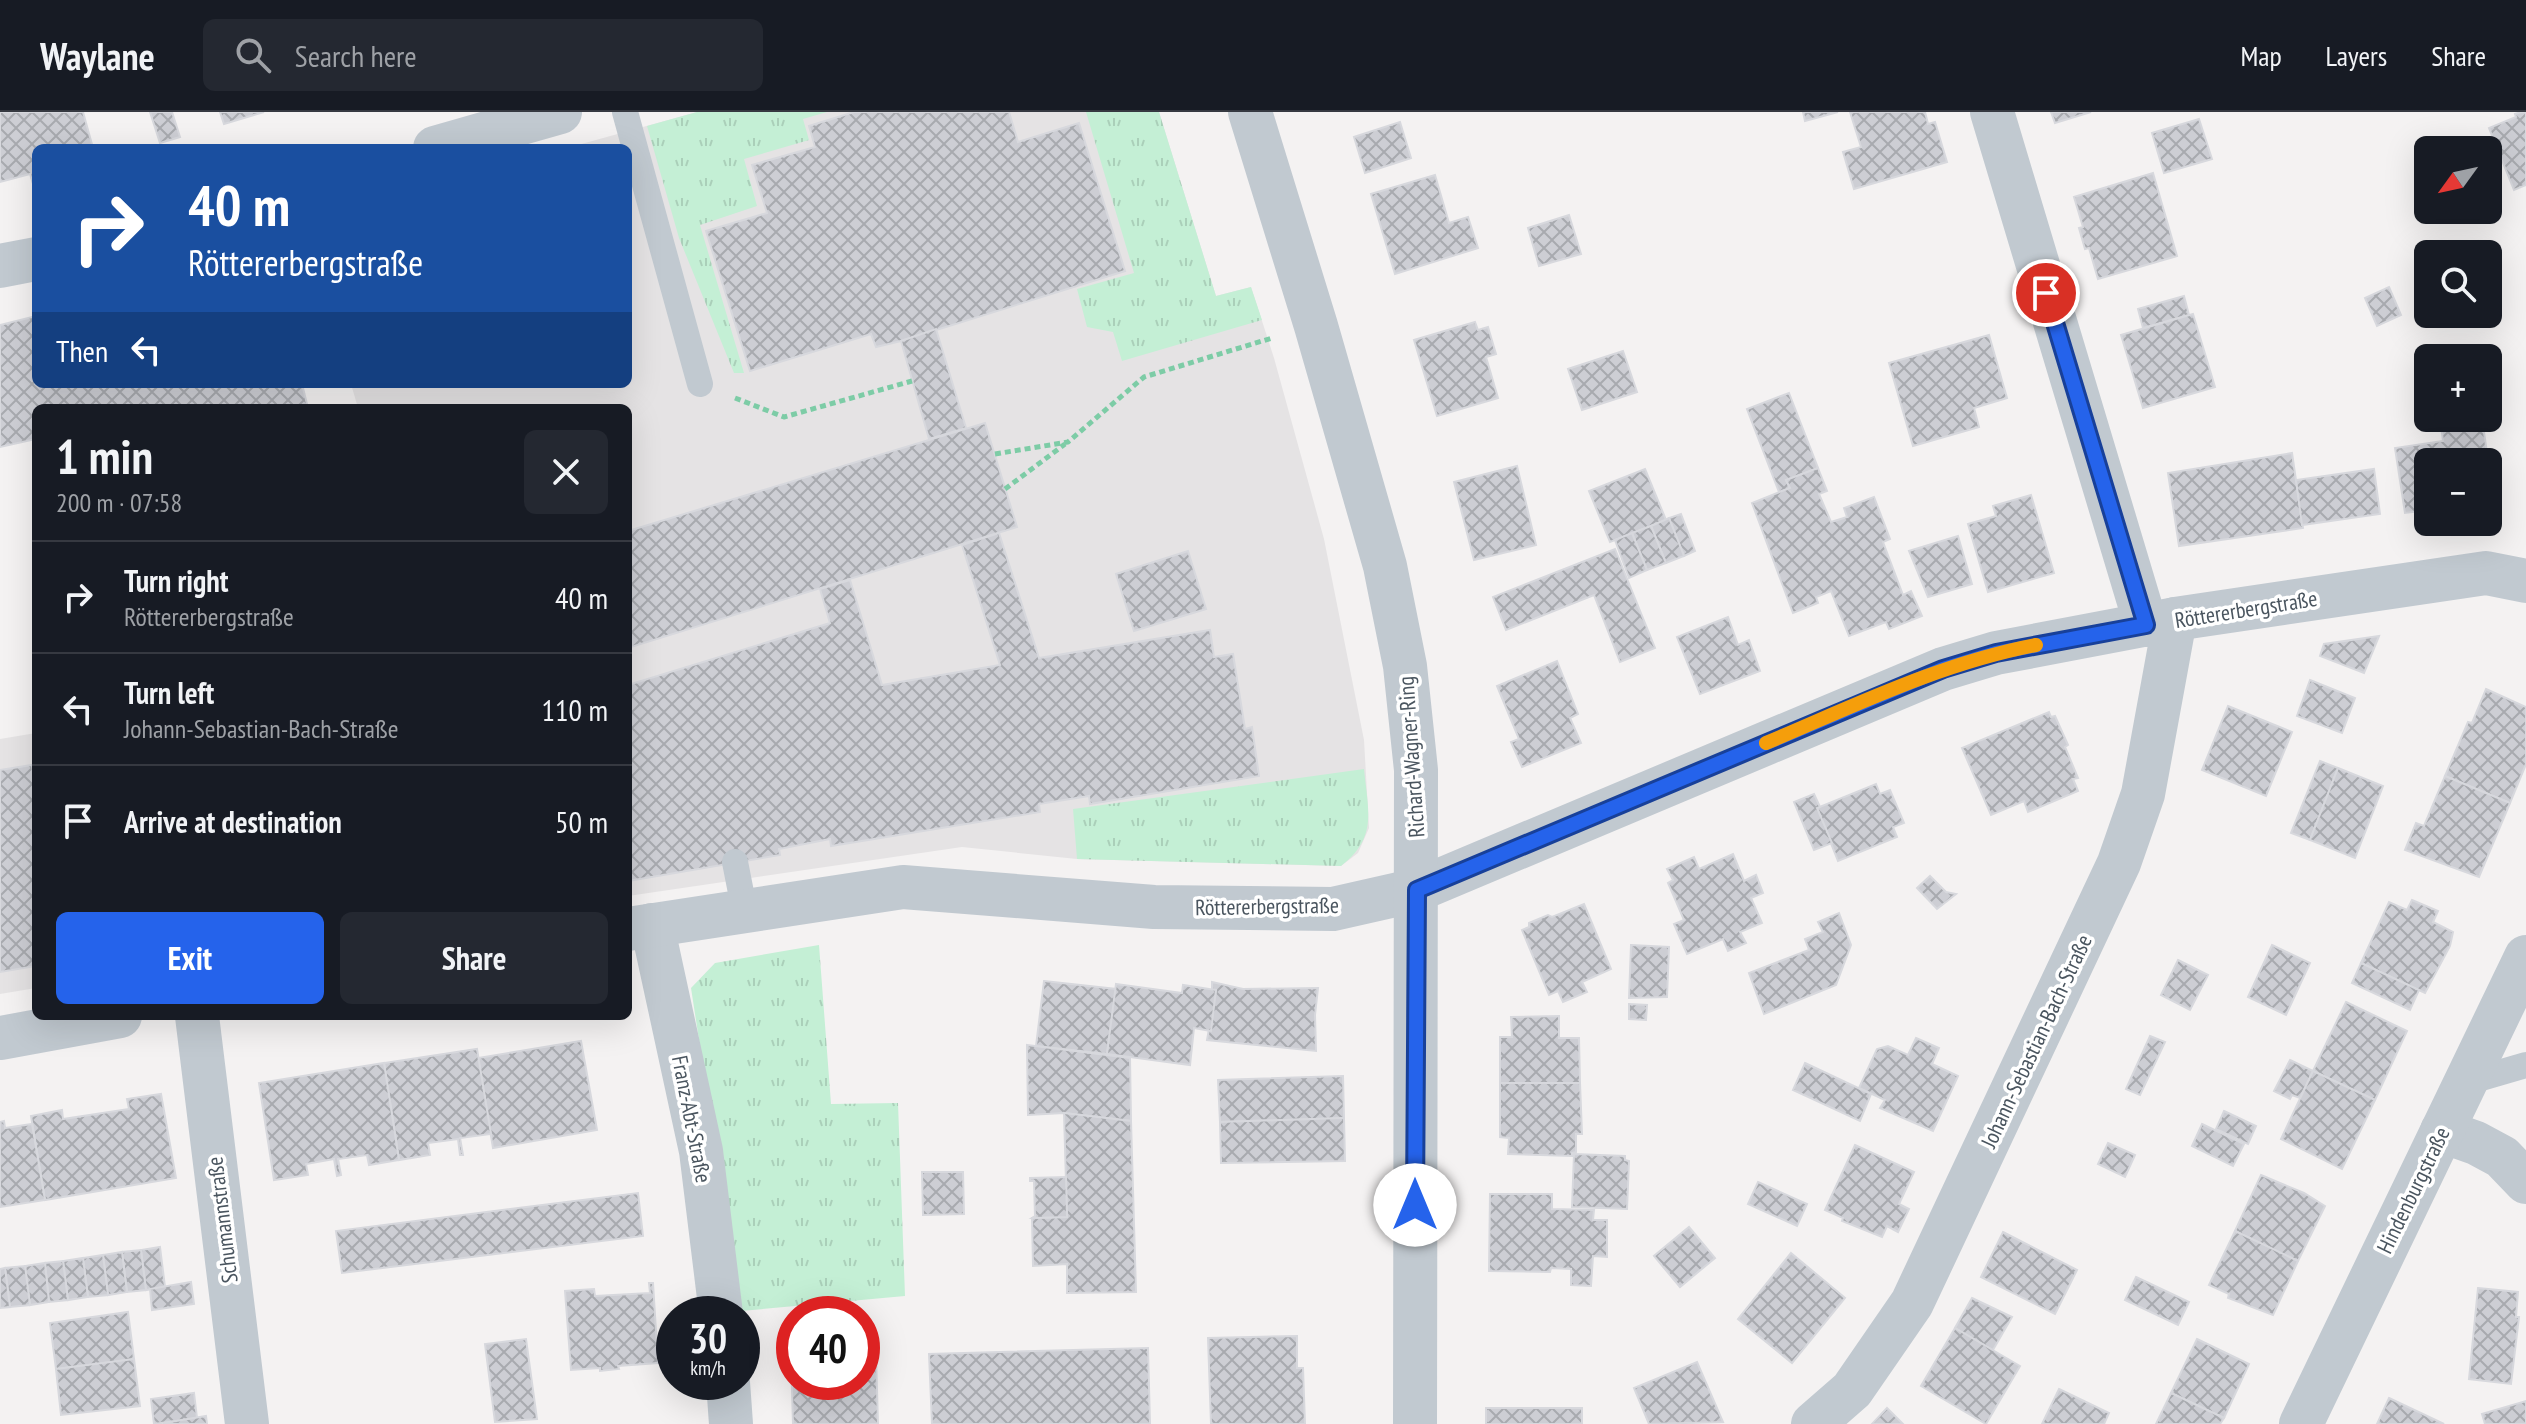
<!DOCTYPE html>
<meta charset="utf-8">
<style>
body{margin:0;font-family:"PT Sans Narrow",sans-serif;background:#242831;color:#f1f3f6;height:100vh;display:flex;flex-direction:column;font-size:30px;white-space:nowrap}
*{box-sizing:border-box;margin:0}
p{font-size:26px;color:#9ea1a6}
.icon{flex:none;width:44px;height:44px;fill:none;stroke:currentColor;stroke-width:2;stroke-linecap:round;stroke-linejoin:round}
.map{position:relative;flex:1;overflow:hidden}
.panel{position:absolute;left:32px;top:292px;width:600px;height:616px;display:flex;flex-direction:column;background:#171b24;border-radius:12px;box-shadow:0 8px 32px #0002}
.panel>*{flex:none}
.guide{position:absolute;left:32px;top:32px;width:600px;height:244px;border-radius:12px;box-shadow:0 8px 32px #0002;background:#1a4fa0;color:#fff;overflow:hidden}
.needle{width:52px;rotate:237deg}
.fabs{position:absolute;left:2414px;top:24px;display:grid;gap:16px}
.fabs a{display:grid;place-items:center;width:88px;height:88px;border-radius:12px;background:#171b24;box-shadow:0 8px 32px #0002;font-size:40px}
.speed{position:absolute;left:656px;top:1184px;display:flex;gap:16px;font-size:40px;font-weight:700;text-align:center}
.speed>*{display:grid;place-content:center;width:104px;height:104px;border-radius:50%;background:#171b24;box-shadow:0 8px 32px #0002;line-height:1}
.speed small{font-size:20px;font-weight:400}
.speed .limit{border:12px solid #d22;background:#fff;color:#111}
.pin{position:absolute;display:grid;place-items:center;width:68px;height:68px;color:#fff;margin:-34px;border:4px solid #fff;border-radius:50%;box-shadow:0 2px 8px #0007}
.me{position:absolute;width:88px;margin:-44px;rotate:0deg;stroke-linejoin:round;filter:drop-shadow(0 0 6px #0008)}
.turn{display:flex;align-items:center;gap:28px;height:168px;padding:0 24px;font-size:36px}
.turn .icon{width:104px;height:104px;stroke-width:2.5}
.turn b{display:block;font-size:56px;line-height:68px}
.then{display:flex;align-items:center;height:76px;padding:0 24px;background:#0003;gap:16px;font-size:30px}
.round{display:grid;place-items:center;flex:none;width:84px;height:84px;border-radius:12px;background:#242831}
.headline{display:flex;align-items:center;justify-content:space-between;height:136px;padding:0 24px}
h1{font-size:48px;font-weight:700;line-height:60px}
.action{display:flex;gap:16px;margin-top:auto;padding:16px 24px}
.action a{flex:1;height:92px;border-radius:12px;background:#2563eb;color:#fff;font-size:32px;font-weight:700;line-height:92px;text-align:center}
.action a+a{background:#242831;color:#f1f3f6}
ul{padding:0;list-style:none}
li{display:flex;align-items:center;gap:24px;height:112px;padding:0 24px;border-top:2px solid #363941}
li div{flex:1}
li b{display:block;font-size:30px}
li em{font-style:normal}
header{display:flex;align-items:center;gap:48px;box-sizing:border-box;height:112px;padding:0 40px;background:#171b24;border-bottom:2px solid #363941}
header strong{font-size:38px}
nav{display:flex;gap:44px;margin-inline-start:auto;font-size:28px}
.search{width:560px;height:72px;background:#242831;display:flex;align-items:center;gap:20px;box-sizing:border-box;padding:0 28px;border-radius:12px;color:#9ea1a6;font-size:30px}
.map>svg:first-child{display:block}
.education{fill:#e5e3e4}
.grass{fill:url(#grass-tufts)}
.building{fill:url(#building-cross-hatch);stroke:#d7d8dd;stroke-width:2}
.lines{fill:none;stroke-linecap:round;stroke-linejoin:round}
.path{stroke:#7dcca6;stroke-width:5;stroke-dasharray:6 4;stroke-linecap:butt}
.service{stroke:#c1c9d0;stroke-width:26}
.minor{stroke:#c1c9d0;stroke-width:44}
.tertiary{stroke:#c1c9d0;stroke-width:44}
.route-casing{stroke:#184099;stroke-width:20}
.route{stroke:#2563eb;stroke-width:14}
.slow{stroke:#f59e0b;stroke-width:14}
.labels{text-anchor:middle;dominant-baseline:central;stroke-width:7;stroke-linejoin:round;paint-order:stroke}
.street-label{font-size:22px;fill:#4a555f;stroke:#fff}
</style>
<header>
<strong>Waylane</strong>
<div class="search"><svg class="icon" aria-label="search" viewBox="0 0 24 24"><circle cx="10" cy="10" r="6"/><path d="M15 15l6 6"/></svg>Search here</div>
<nav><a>Map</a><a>Layers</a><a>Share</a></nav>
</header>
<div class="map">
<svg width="2526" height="1312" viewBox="0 0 2526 1312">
<defs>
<pattern id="grass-tufts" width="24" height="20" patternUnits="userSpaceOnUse" patternTransform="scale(2)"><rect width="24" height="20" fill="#c4efd5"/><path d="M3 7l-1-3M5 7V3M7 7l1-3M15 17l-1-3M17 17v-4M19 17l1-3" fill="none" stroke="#aacfb9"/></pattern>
<pattern id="building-cross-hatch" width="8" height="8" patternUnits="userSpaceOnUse" patternTransform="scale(2)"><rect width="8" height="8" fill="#cdced4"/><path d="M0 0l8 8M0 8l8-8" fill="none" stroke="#a8aaaf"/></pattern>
</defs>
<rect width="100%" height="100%" fill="#f4f2f2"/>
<g class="education">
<path d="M697 0H1159L1216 184 1251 175 1274 246 1324 427 1364 628 1369 716 1358 741 1341 754 1077 747 962 735 628 784V296H358L351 272H628V36H567Z"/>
<path d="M36 621V876L0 882V627Z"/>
</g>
<g class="grass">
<path d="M697 0H827L803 7 809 28 744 47 757 94 700 113 744 261H734L679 126 647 14Z"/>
<path d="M1086 0H1159L1216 184 1251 175 1262 208 1122 249 1113 220 1087 215 1077 177 1134 161Z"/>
<path d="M1364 657C1368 699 1378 725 1341 754L1077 747 1073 697Z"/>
<path d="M819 833 831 992 898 991 905 1184 741 1199 691 876 715 851Z"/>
</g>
<g class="building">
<path d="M0 0H83L93 36H36V71L33 72 30 62 0 70Z"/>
<path d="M150 0H172L180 25 160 31Z"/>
<path d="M220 0H264L224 12Z"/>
<path d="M854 0H1009L1018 30 1079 11 1125 159 901 229 876 235 871 222 750 259 706 119 767 101 752 53 815 35 809 14Z"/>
<path d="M1803 0H1838L1805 9Z"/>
<path d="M1850 0H1925L1928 12 1935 10 1947 50 1854 77 1843 40 1861 35Z"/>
<path d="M2051 0H2091L2055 11Z"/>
<path d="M2521 0H2526V73L2514 78 2489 16 2516 5 2515 2Z"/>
<path d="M2199 7 2212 47 2164 61 2152 21Z"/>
<path d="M1400 10 1411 46 1365 61 1354 25Z"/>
<path d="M2153 61 2177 144 2098 167 2089 136 2085 137 2079 116 2083 115 2074 85Z"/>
<path d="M1435 63 1449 111 1468 105 1478 136 1395 162 1371 82Z"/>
<path d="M1569 103 1581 142 1539 154 1528 116Z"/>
<path d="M2389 175 2401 203 2377 214 2365 186Z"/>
<path d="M2184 184 2189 203 2143 216 2138 197Z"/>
<path d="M2193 202 2215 275 2143 296 2121 223Z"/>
<path d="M36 204V272H302L308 296H36V327L0 335V213Z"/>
<path d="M1475 210 1478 218 1488 215 1496 242 1486 245 1498 286 1437 304 1414 228Z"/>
<path d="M936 217 966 316 929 327 901 229Z"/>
<path d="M1989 223 2007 286 1974 296 1979 315 1913 334 1889 251Z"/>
<path d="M1623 239 1637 280 1582 298 1568 257Z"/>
<path d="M1789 281 1818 356 1786 368 1790 376 1779 380 1747 297Z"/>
<path d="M2440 306H2482L2490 362 2488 363V350H2428V398L2405 401 2395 336 2443 329Z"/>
<path d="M985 311 1017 415 628 536V419Z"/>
<path d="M2292 341 2303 416 2179 434 2168 361Z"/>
<path d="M1517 354 1536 433 1474 448 1454 370Z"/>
<path d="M1818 356 1827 379 1819 382 1831 410 1847 405 1844 396 1874 385 1890 427 1883 430 1903 483 1911 479 1922 504 1889 517 1886 510 1849 524 1831 479 1816 485 1818 491 1793 501 1752 391 1790 376 1786 368Z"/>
<path d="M1645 357 1666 408 1610 430 1589 379Z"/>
<path d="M2374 357 2380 402 2302 413 2296 368Z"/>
<path d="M2031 383 2054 461 1988 480 1968 412 1996 404 1993 394Z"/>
<path d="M1681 402 1695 439 1684 444 1669 406Z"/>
<path d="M1669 406 1684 444 1666 451 1651 414Z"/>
<path d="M1651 414 1666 451 1647 458 1632 421Z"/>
<path d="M999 421 1039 546 1210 518 1214 545 1233 542 1245 617 1252 615 1259 664 1090 692 1089 684 1039 692 1040 700 831 734 830 727 779 737 780 743 628 769V573L830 511 820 477 850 468 882 573 1000 553 962 433Z"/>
<path d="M1632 421 1647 458 1629 466 1615 428Z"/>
<path d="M1958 424 1972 472 1928 485 1909 439Z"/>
<path d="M1615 437 1655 536 1620 550 1594 483 1506 518 1493 485Z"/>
<path d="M1188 439 1206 497 1134 519 1116 462Z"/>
<path d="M1728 505 1738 533 1749 528 1760 559 1700 582 1677 525Z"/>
<path d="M2379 524 2364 561 2320 544 2324 532Z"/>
<path d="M1557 549 1578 602 1570 606 1581 631 1522 655 1511 630 1519 627 1497 574Z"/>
<path d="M2310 568 2355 586 2342 621 2297 604Z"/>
<path d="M2486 577 2526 595V652L2510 691 2445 664 2468 610 2472 611Z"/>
<path d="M2228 594 2292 620 2266 684 2202 658Z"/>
<path d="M2049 600 2051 605 2055 604 2068 633 2065 635 2078 666 2073 667 2078 679 2028 700 2024 689 1991 703 1962 636Z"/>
<path d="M2320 649 2338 656 2310 728 2291 721Z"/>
<path d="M32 653 36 679V854L0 860V658Z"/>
<path d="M2338 656 2383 674 2355 746 2310 728Z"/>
<path d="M2445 664 2510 691 2479 765 2405 738 2416 711 2424 714Z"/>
<path d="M1876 672 1880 682 1890 678 1904 711 1893 715 1897 725 1838 749 1817 696Z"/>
<path d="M1814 682 1820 695 1817 696 1832 731 1814 738 1794 690Z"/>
<path d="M1733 742 1744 769 1756 763 1763 781 1751 786 1762 811 1740 820 1746 831 1728 839 1723 827 1687 842 1674 812 1684 808 1668 771 1673 768 1667 757 1694 745 1699 757Z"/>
<path d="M1930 764 1946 780 1956 782 1937 797 1917 776Z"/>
<path d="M2412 788 2438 799 2433 810 2453 820 2450 834 2425 881 2361 851 2389 790 2407 798Z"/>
<path d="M1584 792 1611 857 1582 870 1587 880 1563 890 1558 879 1549 883 1522 818 1529 815V811L1548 803 1552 805Z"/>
<path d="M1839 801 1851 833 1836 873 1764 902 1749 861 1809 838 1805 827 1823 820 1818 810Z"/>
<path d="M1631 833 1669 835 1667 885 1629 886Z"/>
<path d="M2272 833 2310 851 2286 903 2248 885Z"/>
<path d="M2178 848 2208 863 2190 898 2161 883Z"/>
<path d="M2361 851 2419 878 2410 898 2352 871Z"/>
<path d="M1044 869 1116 877 1107 942 1036 934Z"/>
<path d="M1212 870 1243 877 1318 876 1315 903 1316 939 1207 928 1216 878 1212 877Z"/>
<path d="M1116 872 1182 881 1183 873 1216 878 1211 919 1194 916 1190 953 1107 942Z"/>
<path d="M2346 890 2407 919 2375 988 2313 959Z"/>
<path d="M1629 892 1647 893 1646 908 1629 907Z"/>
<path d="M1559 904V926H1579L1580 971H1500V925H1512L1511 905Z"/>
<path d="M2150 924 2165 930 2140 983 2126 977Z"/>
<path d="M1916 926 1939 936 1932 952 1958 964 1933 1019 1880 996 1885 988 1859 976 1877 937 1888 934 1908 943Z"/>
<path d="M581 929 597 1018 493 1036 478 946Z"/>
<path d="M1027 933 1130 946 1131 1009 1064 1001 1028 1003Z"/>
<path d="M477 937 491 1022 460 1026 463 1043H460L458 1027 428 1031 430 1043 399 1048 384 951Z"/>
<path d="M2290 948 2313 959 2300 986 2292 983 2290 987 2274 979Z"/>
<path d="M384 951 399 1048 369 1053 367 1043 338 1047 341 1063 337 1064 334 1047 306 1052 308 1063 274 1068 259 971Z"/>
<path d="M1805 951 1871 982 1860 1009 1793 978Z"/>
<path d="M2313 959 2375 988 2342 1057 2281 1027Z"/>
<path d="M1343 964 1344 1006 1220 1010 1218 968Z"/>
<path d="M1500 971H1580L1582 1022H1576V1040L1572 1041V1044L1508 1042 1509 1026 1500 1025Z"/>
<path d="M161 982 176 1066 45 1088 31 1004 62 998 63 1007 129 997 127 987Z"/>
<path d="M2224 999 2256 1014 2248 1032 2216 1017Z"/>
<path d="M1064 1001 1131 1009 1136 1180 1067 1181V1152L1033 1154 1032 1106 1067 1105Z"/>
<path d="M1344 1006 1345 1049 1221 1051 1220 1010Z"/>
<path d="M4 1009 5 1016 32 1012 45 1088 0 1095V1010Z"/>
<path d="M2202 1012 2244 1032 2233 1054 2192 1034Z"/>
<path d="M2108 1031 2135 1043 2125 1065 2098 1052Z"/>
<path d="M1855 1033 1914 1060 1899 1092 1909 1097 1898 1120 1887 1114 1882 1125 1842 1109 1843 1106 1825 1098Z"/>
<path d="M1574 1042 1625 1044V1048L1629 1049 1627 1097 1572 1095Z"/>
<path d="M922 1060H963L964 1102 923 1103Z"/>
<path d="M2261 1063 2304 1081 2325 1094 2298 1149 2235 1119Z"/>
<path d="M1066 1065 1067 1105 1032 1106 1035 1104 1034 1069H1030V1066Z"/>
<path d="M1758 1070 1807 1092 1797 1114 1748 1092Z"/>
<path d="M638 1081 643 1124 342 1161 336 1119Z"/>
<path d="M1490 1082H1552V1097L1594 1098 1593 1108H1607V1145L1593 1144 1591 1174 1571 1173V1157L1551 1156 1550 1160 1489 1159Z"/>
<path d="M1689 1115 1715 1146 1680 1175 1654 1144Z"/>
<path d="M2235 1119 2298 1149 2273 1203 2228 1186 2229 1182 2209 1173Z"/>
<path d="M2003 1120 2077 1158 2055 1202 1981 1165Z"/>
<path d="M160 1135 165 1175 146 1178 141 1138Z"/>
<path d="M141 1138 146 1178 127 1180 122 1140Z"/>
<path d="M122 1140 127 1180 108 1183 103 1143Z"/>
<path d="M1791 1141 1845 1186 1792 1251 1738 1207Z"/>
<path d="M103 1143 108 1183 88 1185 83 1146Z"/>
<path d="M83 1146 88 1185 68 1188 63 1149Z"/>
<path d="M63 1149 68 1188 49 1190 45 1151Z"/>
<path d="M45 1151 49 1190 30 1193 25 1154Z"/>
<path d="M25 1154 30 1193 10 1195 5 1156Z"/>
<path d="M5 1156 10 1195 0 1196V1157Z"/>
<path d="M2136 1165 2189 1190 2178 1213 2125 1188Z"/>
<path d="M191 1170 194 1192 152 1198 150 1177Z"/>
<path d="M649 1171H653L658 1251 618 1254 619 1257 600 1259V1256L571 1258 565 1179 594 1177 595 1184 650 1181Z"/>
<path d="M2478 1176 2518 1180 2516 1205H2519L2511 1272 2469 1267Z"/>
<path d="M1972 1186 2012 1205 1993 1238 1955 1216Z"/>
<path d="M128 1200 134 1247 56 1257 50 1211Z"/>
<path d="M1955 1216 2020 1254 1986 1312 1921 1274Z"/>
<path d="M1297 1224V1256H1303L1305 1312H1211L1208 1226Z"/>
<path d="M526 1227 537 1307 495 1310 485 1232Z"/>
<path d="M2197 1227 2249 1252 2224 1306 2171 1281Z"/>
<path d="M1148 1236 1150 1312H932L929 1242Z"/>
<path d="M876 1243 878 1312H793L791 1245H794V1270H862V1244Z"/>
<path d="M134 1247 140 1294 61 1303 56 1257Z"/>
<path d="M1697 1250 1723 1310 1649 1312 1634 1276Z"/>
<path d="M2059 1277 2109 1301 2104 1312H2042Z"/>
<path d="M194 1281 197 1306 154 1312 151 1287Z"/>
<path d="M2171 1281 2224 1306 2220 1312H2156Z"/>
<path d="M2389 1286 2444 1312H2377Z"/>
<path d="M2526 1289V1312H2485L2482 1302Z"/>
<rect x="1486" y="1296" width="96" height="16"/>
<path d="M1887 1296 1903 1312H1872Z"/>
<path d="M206 1304 207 1312H164V1311Z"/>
</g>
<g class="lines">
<g class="path">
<path d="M735 286 784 305 912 269"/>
<path d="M995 342 1068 330 1144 265 1272 226"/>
<path d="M1005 377 1065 332"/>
</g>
<g class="service">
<path d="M625 0 700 272"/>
<path d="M735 750 745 801"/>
<path d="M2464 971 2526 953"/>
</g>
<g class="minor">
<path d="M1992 0 2146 513"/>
<path d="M435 36 560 0"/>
<path d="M0 154 36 147"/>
<path d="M652 813 701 1039 721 1202"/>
<path d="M628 817 903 775 1154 795 1333 797 1417 778 1943 557 1996 541 2175 507 2486 461 2526 469"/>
<path d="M197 904 247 1312"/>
<path d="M0 926 120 904"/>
<path d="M2442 1019 2476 1031 2502 1045 2526 1070"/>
<path d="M728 1270 731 1312"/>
<path d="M1813 1312 1852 1278 1912 1191 2119 751 2143 682 2175 507"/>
<path d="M2301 1312 2526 845"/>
</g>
<path class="tertiary" d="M1250 0 1316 214 1385 454 1405 554 1416 658 1415 1312"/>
</g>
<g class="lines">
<g class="route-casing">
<path id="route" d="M1415 1093 1417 778 1943 557 1996 541 2146 513 2046 181"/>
</g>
<use href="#route" class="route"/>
<path class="slow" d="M1766 631C1854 594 1941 551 2036 533"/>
</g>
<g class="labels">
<g class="street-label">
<text transform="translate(2246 497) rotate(-9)">Röttererbergstraße</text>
<text transform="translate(1411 645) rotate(-94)">Richard-Wagner-Ring</text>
<text transform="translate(1267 794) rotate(-1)">Röttererbergstraße</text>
<text transform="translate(2036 929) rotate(-65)">Johann-Sebastian-Bach-Straße</text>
<text transform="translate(692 1007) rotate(79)">Franz-Abt-Straße</text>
<text transform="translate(2413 1078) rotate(-64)">Hindenburgstraße</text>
<text transform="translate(222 1108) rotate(-97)">Schumannstraße</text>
</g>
</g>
</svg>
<div class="fabs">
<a><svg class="needle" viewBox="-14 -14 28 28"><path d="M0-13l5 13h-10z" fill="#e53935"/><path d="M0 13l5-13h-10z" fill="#9ea1a6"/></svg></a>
<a><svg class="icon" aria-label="search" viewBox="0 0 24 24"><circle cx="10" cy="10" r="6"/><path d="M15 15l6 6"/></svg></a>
<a>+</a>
<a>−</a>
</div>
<div class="speed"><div>30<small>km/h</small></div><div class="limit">40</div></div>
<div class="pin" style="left:2046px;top:181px;background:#d93025"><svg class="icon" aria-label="arrive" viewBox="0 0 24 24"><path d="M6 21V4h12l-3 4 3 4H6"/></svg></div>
<svg class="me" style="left:1415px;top:1093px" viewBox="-20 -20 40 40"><circle r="19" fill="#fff"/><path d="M0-13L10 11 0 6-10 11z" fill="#2563eb"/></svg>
<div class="guide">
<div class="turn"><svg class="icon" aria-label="right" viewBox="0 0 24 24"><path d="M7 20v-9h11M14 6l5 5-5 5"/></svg><div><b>40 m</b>Röttererbergstraße</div></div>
<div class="then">Then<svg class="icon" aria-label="left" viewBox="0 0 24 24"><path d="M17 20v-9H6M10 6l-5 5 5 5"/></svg></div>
</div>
<section class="panel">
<div class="headline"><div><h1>1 min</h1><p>200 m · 07:58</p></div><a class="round"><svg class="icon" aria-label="close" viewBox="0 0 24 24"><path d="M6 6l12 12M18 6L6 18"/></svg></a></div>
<ul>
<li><svg class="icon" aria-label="right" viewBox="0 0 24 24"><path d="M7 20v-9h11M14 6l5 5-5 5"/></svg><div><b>Turn right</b><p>Röttererbergstraße</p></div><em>40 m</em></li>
<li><svg class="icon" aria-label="left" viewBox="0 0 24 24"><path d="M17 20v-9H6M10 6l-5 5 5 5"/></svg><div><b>Turn left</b><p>Johann-Sebastian-Bach-Straße</p></div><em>110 m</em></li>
<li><svg class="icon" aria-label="arrive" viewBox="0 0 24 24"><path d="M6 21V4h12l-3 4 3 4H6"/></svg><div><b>Arrive at destination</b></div><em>50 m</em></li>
</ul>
<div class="action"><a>Exit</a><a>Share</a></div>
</section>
</div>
